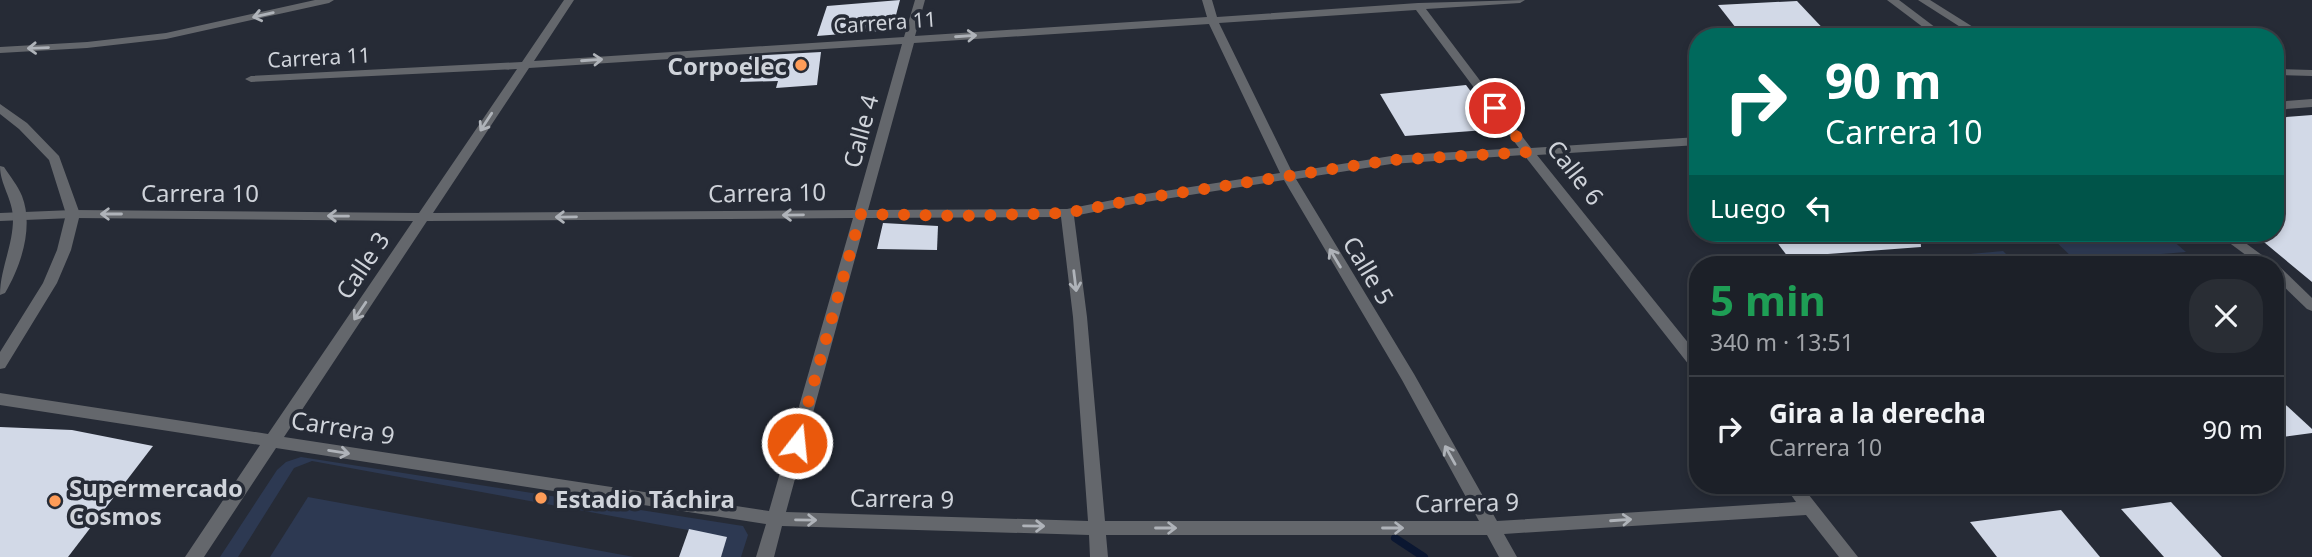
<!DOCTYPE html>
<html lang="es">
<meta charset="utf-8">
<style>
body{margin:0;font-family:"Noto Sans",sans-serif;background:#292d34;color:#f1f3f6;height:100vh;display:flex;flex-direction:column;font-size:26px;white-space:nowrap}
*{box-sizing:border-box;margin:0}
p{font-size:23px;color:#a0a3a8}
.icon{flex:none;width:38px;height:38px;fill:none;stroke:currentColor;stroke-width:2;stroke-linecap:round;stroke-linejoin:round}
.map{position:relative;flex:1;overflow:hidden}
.side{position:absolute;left:1689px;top:256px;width:595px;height:238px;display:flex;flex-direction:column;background:#1c2028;border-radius:28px;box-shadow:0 4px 10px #0003,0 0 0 2px #3a3e45}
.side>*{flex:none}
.banner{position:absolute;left:1689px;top:28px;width:595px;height:214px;border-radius:28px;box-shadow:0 4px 10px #0003,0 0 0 2px #3a3e45;background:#00695c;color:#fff;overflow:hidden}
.pin{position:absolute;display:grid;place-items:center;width:60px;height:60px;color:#fff;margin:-30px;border:4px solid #fff;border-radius:50%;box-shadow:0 2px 7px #0007}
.me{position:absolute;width:77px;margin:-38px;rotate:16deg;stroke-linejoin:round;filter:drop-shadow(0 0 5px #0008)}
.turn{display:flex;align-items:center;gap:24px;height:147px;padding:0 21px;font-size:32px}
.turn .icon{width:91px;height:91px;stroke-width:2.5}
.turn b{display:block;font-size:49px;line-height:60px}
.then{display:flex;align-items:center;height:66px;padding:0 21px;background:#0003;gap:14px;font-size:26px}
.round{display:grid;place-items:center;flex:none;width:74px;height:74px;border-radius:28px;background:#292d34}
.overview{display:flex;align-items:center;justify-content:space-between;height:119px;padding:0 21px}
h1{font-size:42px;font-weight:700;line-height:52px;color:#1e9e55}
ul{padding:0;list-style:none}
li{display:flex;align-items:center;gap:21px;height:105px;padding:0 21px;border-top:2px solid #3a3e45}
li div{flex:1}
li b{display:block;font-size:26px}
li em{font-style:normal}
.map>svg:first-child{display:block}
.green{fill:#2d3952}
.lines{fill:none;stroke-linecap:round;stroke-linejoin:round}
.stream{stroke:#0b1731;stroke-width:8}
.building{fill:#d2d9e7}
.minor{fill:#64676c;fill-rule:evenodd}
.tertiary{fill:#64676c;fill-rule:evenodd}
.oneway{stroke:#afb3b9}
.route{stroke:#ea580c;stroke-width:12;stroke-dasharray:0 21.6}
.poi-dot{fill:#fe9c58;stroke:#262b36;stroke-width:2.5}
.labels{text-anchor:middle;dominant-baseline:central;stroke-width:7;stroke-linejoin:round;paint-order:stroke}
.far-street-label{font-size:21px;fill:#cfd3da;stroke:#262b36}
.poi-label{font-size:24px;font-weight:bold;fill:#cfd3da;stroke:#262b36;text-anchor:start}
.street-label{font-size:24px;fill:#cfd3da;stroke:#262b36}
</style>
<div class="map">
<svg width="2312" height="557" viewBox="0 0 2312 557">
<rect width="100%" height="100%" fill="#262b36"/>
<g class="green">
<path d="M2047 233H2164L2186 252 2076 261Z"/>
<path d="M2003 251 2016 264H1861Z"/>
<path d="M301 457 743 526 748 535 741 557H721L726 537 312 461 294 468 238 557H220L277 470 286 462Z"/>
<path d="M308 497 634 557H270Z"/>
</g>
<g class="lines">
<path class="stream" d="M1395 538 1424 557"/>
</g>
<g class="building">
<path d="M900 0 892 30 817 36 827 6Z"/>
<path d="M1797 1 1831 37H1743L1718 5Z"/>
<path d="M821 52 817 85 776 88 778 81 740 82 750 56Z"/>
<path d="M1466 85 1499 129 1405 136 1380 94Z"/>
<path d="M2312 115V282L2253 233H2275V118Z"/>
<path d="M883 223 938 226 937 250 877 249Z"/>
<path d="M1770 233H1920L1921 247 1788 257Z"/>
<path d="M2275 395 2312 429V433L2275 438Z"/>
<path d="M0 427 72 430 153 446 68 557H0Z"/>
<path d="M2171 502 2222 557H2164L2121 509Z"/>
<path d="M2061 510 2100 557H1997L1970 522Z"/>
<path d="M689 529 727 537 721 557H679Z"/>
</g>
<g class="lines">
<g class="minor">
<path d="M315 0H334L329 3 166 39 87 48 0 53V47L87 42 166 33Z"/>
<path d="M564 0H574L534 61 904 37 915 0H925L915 36 1207 17 1202 0H1212L1217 17 1418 3 1525 0 1520 3 1426 9 1531 148 1698 137V145L1537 155 1698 355V371L1693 370 1524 155 1391 164 1296 179 1414 374 1497 521 1796 502 1784 485H1801L1858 557H1839L1806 515 1504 534 1517 557H1499L1487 535H1106L1108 557H1090L1089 535 782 526 774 557H756L766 524 276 448 204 557H185L260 445 0 405V393L268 434 413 221 73 218 0 221V213L73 210 419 213 517 69 251 82 245 79 251 76 522 62ZM1416 10 1519 148 1391 156 1292 172 1219 23ZM1209 24 1280 173 1133 196 1067 209 868 210 914 43ZM902 44 855 210 433 213 529 68ZM1284 180 1402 380 1479 521H1105L1087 317 1074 216 1133 204ZM1061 217 1073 317 1088 521 786 512 866 218ZM853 218 769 511 284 437 427 221Z"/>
<path d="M1887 0H1899L1948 37H1936Z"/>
<path d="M1918 0H1930L1989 37H1976Z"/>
<path d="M2275 69 2312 70V76L2275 75Z"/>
<path d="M2312 99V107L2275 110V102Z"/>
<path d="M2216 233H2232L2274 264H2258Z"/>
<path d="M2275 265 2280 267 2312 298V311L2307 309 2275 278Z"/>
</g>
<g class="tertiary">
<path d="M0 104 27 123 59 156 80 214 71 250 57 283 5 368 0 369V352L43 283 57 250 66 214 49 160 19 129 0 114Z"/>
<path d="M0 166 4 167C10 176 18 186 22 196 34 227 21 266 5 293L0 295C0 269 13 246 13 219 13 199 0 185 0 166Z"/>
</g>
</g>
<defs><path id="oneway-shaft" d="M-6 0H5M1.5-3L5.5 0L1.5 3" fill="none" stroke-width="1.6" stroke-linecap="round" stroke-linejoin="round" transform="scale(1.75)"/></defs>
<g class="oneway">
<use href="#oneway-shaft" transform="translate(263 15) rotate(167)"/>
<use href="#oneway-shaft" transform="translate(966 36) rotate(-4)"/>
<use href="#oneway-shaft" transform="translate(38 48) rotate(178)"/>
<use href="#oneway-shaft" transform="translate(592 60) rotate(-4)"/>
<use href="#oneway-shaft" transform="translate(486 122) rotate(123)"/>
<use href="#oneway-shaft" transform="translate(111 214) rotate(-180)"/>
<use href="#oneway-shaft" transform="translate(793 215) rotate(179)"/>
<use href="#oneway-shaft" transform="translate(338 216) rotate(-179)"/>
<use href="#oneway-shaft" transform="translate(566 217) rotate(179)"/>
<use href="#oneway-shaft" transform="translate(1335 258) rotate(-121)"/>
<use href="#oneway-shaft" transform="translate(1075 281) rotate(83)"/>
<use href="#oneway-shaft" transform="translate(360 311) rotate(124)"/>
<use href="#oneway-shaft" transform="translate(339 452) rotate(9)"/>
<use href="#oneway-shaft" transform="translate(1450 455) rotate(-119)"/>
<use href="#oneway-shaft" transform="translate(806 520) rotate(1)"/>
<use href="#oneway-shaft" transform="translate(1621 520) rotate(-4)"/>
<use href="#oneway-shaft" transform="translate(1034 526) rotate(1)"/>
<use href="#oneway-shaft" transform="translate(1166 528)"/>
<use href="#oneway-shaft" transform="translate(1393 528)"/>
</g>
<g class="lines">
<path class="route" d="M797 443 861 214 964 216 1067 213 1133 200 1391 160 1528 152 1495 108"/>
</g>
<g class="poi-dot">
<circle cx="801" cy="65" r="7"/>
<circle cx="541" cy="498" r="7"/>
<circle cx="55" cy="501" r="7"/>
</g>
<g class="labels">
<g class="far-street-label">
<text transform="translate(885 22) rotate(-4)">Carrera 11</text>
<text transform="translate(319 57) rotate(-3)">Carrera 11</text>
</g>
<g class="poi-label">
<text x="787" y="65" text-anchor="end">Corpoelec</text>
<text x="69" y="487">Supermercado<tspan x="69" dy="28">Cosmos</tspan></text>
<text x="555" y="498">Estadio Táchira</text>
</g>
<g class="street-label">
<text transform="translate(860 131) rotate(-75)">Calle 4</text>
<text transform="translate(1576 172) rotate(52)">Calle 6</text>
<text x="200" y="192">Carrera 10</text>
<text transform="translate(767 192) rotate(-1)">Carrera 10</text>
<text transform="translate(362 265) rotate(-56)">Calle 3</text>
<text transform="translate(1369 270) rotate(59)">Calle 5</text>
<text transform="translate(343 427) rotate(9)">Carrera 9</text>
<text transform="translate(902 498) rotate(1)">Carrera 9</text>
<text transform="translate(1467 502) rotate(-1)">Carrera 9</text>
</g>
</g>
</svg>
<div class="pin" style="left:1495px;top:108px;background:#d93025"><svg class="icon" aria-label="arrive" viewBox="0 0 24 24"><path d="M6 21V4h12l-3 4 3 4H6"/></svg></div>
<svg class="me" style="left:797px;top:443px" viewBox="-20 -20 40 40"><circle r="17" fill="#ea580c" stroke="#fff" stroke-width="3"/><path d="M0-11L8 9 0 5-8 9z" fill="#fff"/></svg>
<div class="banner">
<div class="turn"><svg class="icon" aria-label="right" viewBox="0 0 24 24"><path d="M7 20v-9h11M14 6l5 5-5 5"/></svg><div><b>90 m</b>Carrera 10</div></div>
<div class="then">Luego<svg class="icon" aria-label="left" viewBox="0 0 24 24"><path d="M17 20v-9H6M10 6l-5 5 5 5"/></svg></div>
</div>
<section class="side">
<div class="overview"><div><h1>5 min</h1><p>340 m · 13:51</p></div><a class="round"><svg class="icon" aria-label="close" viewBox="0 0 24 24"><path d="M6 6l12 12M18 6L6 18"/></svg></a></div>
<ul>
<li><svg class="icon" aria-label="right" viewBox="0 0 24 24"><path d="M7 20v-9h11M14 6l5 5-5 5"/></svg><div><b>Gira a la derecha</b><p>Carrera 10</p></div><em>90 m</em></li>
</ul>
</section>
</div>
